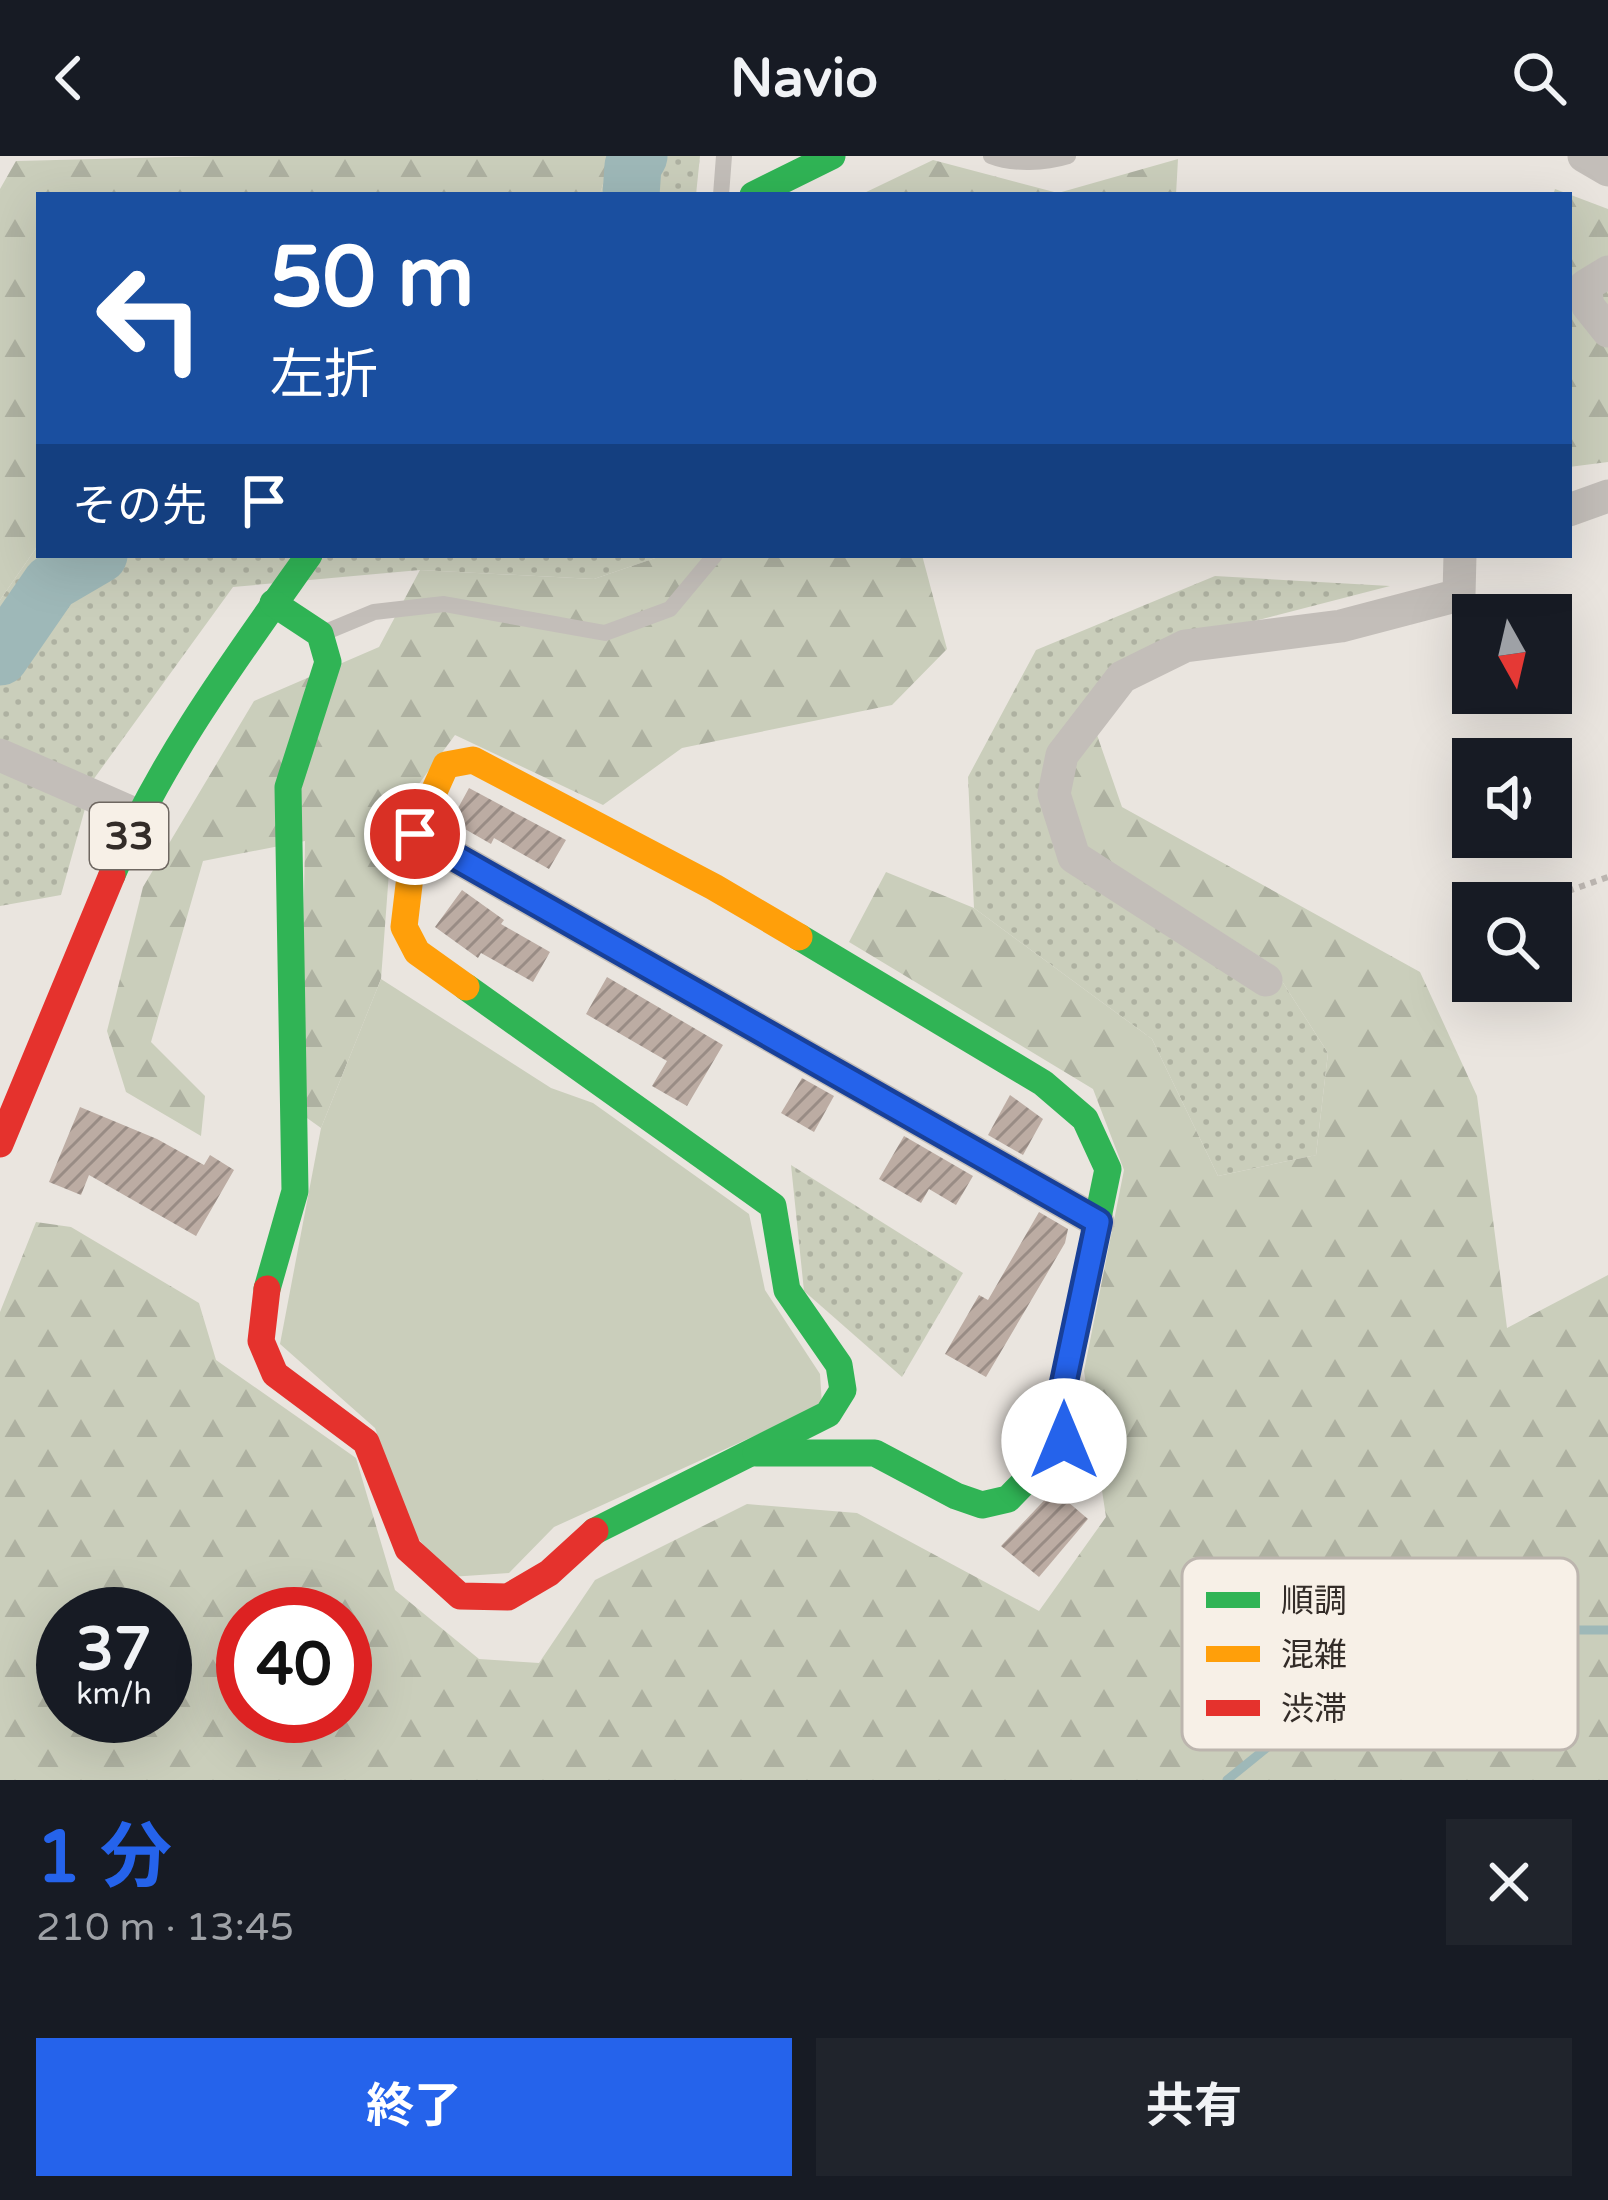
<!DOCTYPE html>
<html lang="ja">
<meta charset="utf-8">
<style>
body{margin:0;font-family:"Varela Round","Noto Sans JP",sans-serif;background:#20242c;color:#f1f3f6;height:100vh;display:flex;flex-direction:column;font-size:45px;white-space:nowrap}
*{box-sizing:border-box;margin:0}
p{font-size:39px;color:#9ea1a6}
.icon{flex:none;width:66px;height:66px;fill:none;stroke:currentColor;stroke-width:2;stroke-linecap:round;stroke-linejoin:round}
.map{position:relative;height:1624px;overflow:hidden}
.sheet{display:flex;flex-direction:column;background:#171b24;flex:1}
.sheet>*{flex:none}
.banner{position:absolute;left:36px;top:36px;width:1536px;height:366px;border-radius:0px;box-shadow:0 12px 48px #0002;background:#1a4fa0;color:#fff;overflow:hidden}
.needle{width:78px;rotate:172deg}
.tools{position:absolute;left:1452px;top:438px;display:grid;gap:24px}
.tools a{display:grid;place-items:center;width:120px;height:120px;border-radius:0px;background:#171b24;box-shadow:0 12px 48px #0002;font-size:60px}
.speed{position:absolute;left:36px;top:1431px;display:flex;gap:24px;font-size:60px;font-weight:700;text-align:center}
.speed>*{display:grid;place-content:center;width:156px;height:156px;border-radius:50%;background:#171b24;box-shadow:0 12px 48px #0002;line-height:1}
.speed small{font-size:30px;font-weight:400}
.speed .limit{border:18px solid #d22;background:#fff;color:#111}
.pin{position:absolute;display:grid;place-items:center;width:102px;height:102px;color:#fff;margin:-51px;border:6px solid #fff;border-radius:50%;box-shadow:0 3px 12px #0007}
.me{position:absolute;width:132px;margin:-66px;rotate:0deg;stroke-linejoin:round;filter:drop-shadow(0 0 9px #0008)}
.turn{display:flex;align-items:center;gap:42px;height:252px;padding:0 36px;font-size:54px}
.turn .icon{width:156px;height:156px;stroke-width:2.5}
.turn b{display:block;font-size:84px;line-height:102px}
.then{display:flex;align-items:center;height:114px;padding:0 36px;background:#0003;gap:24px;font-size:45px}
.round{display:grid;place-items:center;flex:none;width:126px;height:126px;border-radius:0px;background:#20242c}
.headline{display:flex;align-items:center;justify-content:space-between;height:204px;padding:0 36px}
h1{font-size:72px;font-weight:700;line-height:90px;color:#2563eb}
.cta{display:flex;gap:24px;margin-top:auto;padding:24px 36px}
.cta a{flex:1;height:138px;border-radius:0px;background:#2563eb;color:#fff;font-size:48px;font-weight:700;line-height:138px;text-align:center}
.cta a+a{background:#20242c;color:#f1f3f6}
header{display:flex;justify-content:space-between;align-items:center;height:156px;padding:0 36px;background:#171b24;font-size:54px;font-weight:700}
.map>svg:first-child{display:block}
.grass{fill:url(#grass-dots)}
.forest{fill:url(#forest-firs);fill-rule:evenodd}
.pitch{fill:#cacebb}
.lines{fill:none;stroke-linecap:round;stroke-linejoin:round}
.stream{stroke:#9eb8b8;stroke-width:9}
.river{stroke:#9eb8b8;stroke-width:57}
.building{fill:url(#building-hatch)}
.path{stroke:#bcb6b1;stroke-width:6;stroke-dasharray:6 6;stroke-linecap:butt}
.lane{stroke:#c3beb9;stroke-width:16}
.street{stroke:#c3beb9;stroke-width:33}
.fast{stroke:#30b455;stroke-width:27}
.slow{stroke:#ff9f0a;stroke-width:27}
.jam{stroke:#e5322d;stroke-width:27}
.route-casing{stroke:#184099;stroke-width:30}
.route{stroke:#2563eb;stroke-width:21}
.labels{text-anchor:middle;dominant-baseline:central;stroke-width:9;stroke-linejoin:round;paint-order:stroke}
.shield{fill:#f7f0e7;stroke:#6e6761;stroke-width:3}
.shield-label{font-size:39px;font-weight:bold;fill:#332c28}
.key{fill:#f7f0e7;stroke:#bcb5ae;stroke-width:3}
.key-label{font-size:33px;fill:#332c28}
</style>
<header><svg class="icon" aria-label="back" viewBox="0 0 24 24"><path d="M15 5l-7 7 7 7"/></svg>Navio<svg class="icon" aria-label="search" viewBox="0 0 24 24"><circle cx="10" cy="10" r="6"/><path d="M15 15l6 6"/></svg></header>
<div class="map">
<svg width="1608" height="1624" viewBox="0 0 1608 1624">
<defs>
<pattern id="grass-dots" width="8" height="8" patternUnits="userSpaceOnUse" patternTransform="scale(3)"><rect width="8" height="8" fill="#cacebb"/><path d="M2 2h.1M6 6h.1" fill="none" stroke="#aeb1a1" stroke-width="1.8" stroke-linecap="round"/></pattern>
<pattern id="forest-firs" width="22" height="20" patternUnits="userSpaceOnUse" patternTransform="scale(3)"><rect width="22" height="20" fill="#cacebb"/><path d="M5 1l3.5 6h-7zM16 11l3.5 6h-7z" fill="#aeb1a1"/></pattern>
<pattern id="building-hatch" width="6" height="6" patternUnits="userSpaceOnUse" patternTransform="scale(3)"><rect width="6" height="6" fill="#bcaca3"/><path d="M-1 1l2-2M0 6l6-6M5 7l2-2" fill="none" stroke="#998c85"/></pattern>
</defs>
<rect width="100%" height="100%" fill="#eae5df"/>
<g class="grass">
<path d="M615 0H700L696 39H600L607 13Z"/>
<path d="M39 388V399H664L594 423 420 414 233 431 93 624 61 739 0 750V444Z"/>
<path d="M1215 420 1390 430 1165 488 1097 579 1083 688 1271 808 1328 897 1316 999 1218 1020 1152 883 974 752 968 621 1036 494Z"/>
<path d="M791 1009 963 1117 902 1221 804 1135Z"/>
</g>
<g class="forest">
<path d="M216 0H615L607 13 600 39H39V388L0 444V33L16 5Z"/>
<path d="M1178 3 1176 39H860L933 4 1058 37Z"/>
<path d="M1555 33 1608 53V306L1569 311V39H1553Z"/>
<path d="M664 399H922L947 493 892 549 682 592 603 649 455 579 393 663 381 823 321 972 300 957 305 685 203 705 151 886 205 940 201 980 126 936 107 875 143 731 254 545 379 491 420 414 594 423Z"/>
<path d="M1097 579 1122 651 1420 816 1477 940 1507 1172 1608 1119V1624H0V1156L36 1066 71 1071 199 1147 216 1204 356 1302 395 1434 479 1503 539 1507 595 1424 747 1348 857 1357 1039 1455 1106 1361 1084 1215 1124 1014 1093 933 849 786 886 716 974 752 1152 883 1218 1020 1316 999 1328 897 1271 808 1083 688 1067 624ZM63 1458H165V1560H63ZM243 1458H345V1560H243Z"/>
</g>
<path class="pitch" d="M381 823 551 932 593 947 749 1058 765 1134 820 1218 822 1249 554 1371 509 1417 450 1421 412 1375 375 1272 280 1188 321 972Z"/>
<g class="lines">
<path class="stream" d="M1227 1624 1328 1542 1480 1474H1608"/>
<g class="river">
<path d="M631 39 633 10 639 0"/>
<path d="M0 501 51 427 99 399"/>
</g>
</g>
<g class="building">
<path d="M469 632 566 684 549 713 494 682 491 688 451 665Z"/>
<path d="M462 734 504 764 501 768 550 796 533 826 481 797 478 802 435 771Z"/>
<path d="M607 821 723 889 687 950 652 930 667 905 586 858Z"/>
<path d="M802 922 834 940 814 976 781 957Z"/>
<path d="M1010 939 1043 963 1023 999 988 979Z"/>
<path d="M80 951 157 983 204 1009 210 999 234 1014 196 1080 89 1019 81 1039 49 1026Z"/>
<path d="M904 980 973 1020 956 1049 929 1033 921 1047 879 1023Z"/>
<path d="M1039 1056 1068 1073 1065 1087 986 1221 945 1198 979 1139 988 1144Z"/>
<path d="M1054 1334 1088 1363 1039 1421 1001 1390Z"/>
</g>
<g class="lines">
<g class="path">
<path d="M1534 747 1608 721"/>
<path d="M1462 772 1473 768"/>
</g>
<g class="lane">
<path d="M991 0C1014 9 1045 7 1068 0"/>
<path d="M721 39 724 0"/>
<path d="M321 478 374 456 444 448 605 477 670 453 715 399"/>
</g>
<g class="street">
<path d="M1584 0 1608 14"/>
<path d="M1608 116 1585 130 1588 150 1608 175"/>
<path d="M1569 354 1608 340"/>
<path d="M0 599 137 659"/>
<path d="M415 678 1098 1066"/>
<path d="M1266 824 1074 701 1054 638 1062 599 1122 521 1185 490 1341 470 1459 439 1460 399"/>
</g>
<g class="fast">
<path d="M753 39 832 0"/>
<path d="M112 719C161 603 236 502 309 399"/>
<path d="M466 831 773 1050 787 1134 839 1209 843 1234 828 1258 595 1375"/>
<path d="M267 1133 295 1035 288 631 328 506 320 478 273 447"/>
<path d="M756 1297H875L956 1340 982 1349 1008 1343 1064 1285V1226L1108 1013 1085 963 1043 927 799 781"/>
</g>
<path class="slow" d="M466 831 417 796 404 771 415 678 446 609 473 604 714 731 799 781"/>
<g class="jam">
<path d="M0 988 112 719"/>
<path d="M267 1133 261 1185 275 1218 366 1286 408 1393 460 1440 508 1441 549 1417 595 1375"/>
</g>
</g>
<g class="lines">
<g class="route-casing">
<path id="route" d="M415 678 1098 1066 1064 1226V1285"/>
</g>
<use href="#route" class="route"/>
</g>
<g class="labels">
<rect class="shield" x="90" y="647" width="78" height="66" rx="9"/>
<g class="shield-label">
<text x="129" y="680">33</text>
</g>
</g>
<rect x="1182" y="1402" width="396" height="192" rx="18" class="key"/>
<rect x="1206" y="1436" width="54" height="16" fill="#30b455"/>
<rect x="1206" y="1490" width="54" height="16" fill="#ff9f0a"/>
<rect x="1206" y="1544" width="54" height="16" fill="#e5322d"/>
<g class="key-label">
<text x="1281" y="1456">順調</text>
<text x="1281" y="1510">混雑</text>
<text x="1281" y="1564">渋滞</text>
</g>
</svg>
<div class="tools">
<a><svg class="needle" viewBox="-14 -14 28 28"><path d="M0-13l5 13h-10z" fill="#e53935"/><path d="M0 13l5-13h-10z" fill="#9ea1a6"/></svg></a>
<a><svg class="icon" aria-label="sound" viewBox="0 0 24 24"><path d="M4 9h4l5-4v14l-5-4H4zM17 9q2 3 0 6"/></svg></a>
<a><svg class="icon" aria-label="search" viewBox="0 0 24 24"><circle cx="10" cy="10" r="6"/><path d="M15 15l6 6"/></svg></a>
</div>
<div class="speed"><div>37<small>km/h</small></div><div class="limit">40</div></div>
<div class="pin" style="left:415px;top:678px;background:#d93025"><svg class="icon" aria-label="arrive" viewBox="0 0 24 24"><path d="M6 21V4h12l-3 4 3 4H6"/></svg></div>
<svg class="me" style="left:1064px;top:1285px" viewBox="-20 -20 40 40"><circle r="19" fill="#fff"/><path d="M0-13L10 11 0 6-10 11z" fill="#2563eb"/></svg>
<div class="banner">
<div class="turn"><svg class="icon" aria-label="left" viewBox="0 0 24 24"><path d="M17 20v-9H6M10 6l-5 5 5 5"/></svg><div><b>50 m</b>左折</div></div>
<div class="then">その先<svg class="icon" aria-label="arrive" viewBox="0 0 24 24"><path d="M6 21V4h12l-3 4 3 4H6"/></svg></div>
</div>
</div>
<section class="sheet">
<div class="headline"><div><h1>1 分</h1><p>210 m · 13:45</p></div><a class="round"><svg class="icon" aria-label="close" viewBox="0 0 24 24"><path d="M6 6l12 12M18 6L6 18"/></svg></a></div>
<div class="cta"><a>終了</a><a>共有</a></div>
</section>
